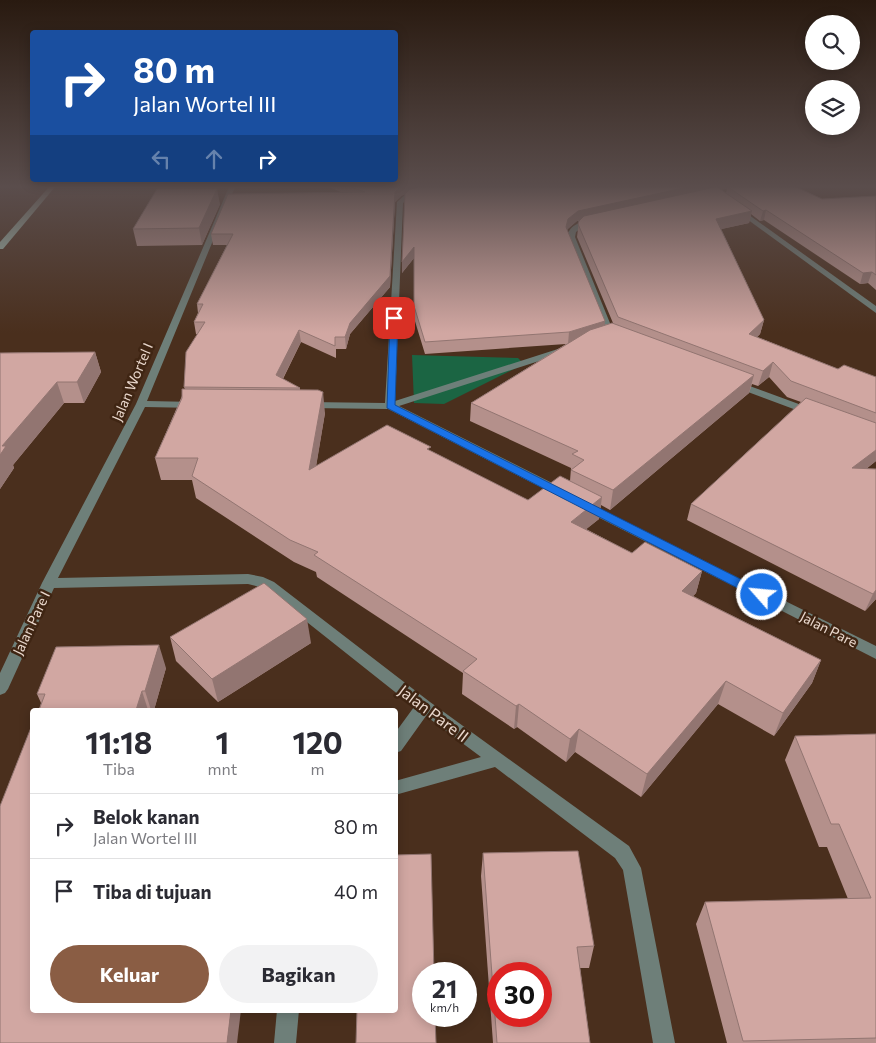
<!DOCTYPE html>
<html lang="id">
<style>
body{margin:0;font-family:Commissioner,sans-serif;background:#f2f2f3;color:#2b2b33;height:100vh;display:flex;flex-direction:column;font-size:19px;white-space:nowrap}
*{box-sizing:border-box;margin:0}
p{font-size:16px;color:#7c7c81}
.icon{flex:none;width:28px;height:28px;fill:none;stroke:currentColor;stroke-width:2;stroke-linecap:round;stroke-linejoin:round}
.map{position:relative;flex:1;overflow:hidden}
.details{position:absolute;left:30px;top:708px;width:368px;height:305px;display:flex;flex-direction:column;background:#fff;border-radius:5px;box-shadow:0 2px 12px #0003}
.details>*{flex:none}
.top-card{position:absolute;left:30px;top:30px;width:368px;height:152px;border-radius:5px;box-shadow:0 2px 12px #0003;background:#1a4fa0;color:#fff;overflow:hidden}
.controls{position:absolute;left:805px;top:15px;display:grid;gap:10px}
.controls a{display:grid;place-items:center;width:55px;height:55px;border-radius:50%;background:#fff;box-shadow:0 2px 12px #0003;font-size:25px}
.speed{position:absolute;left:412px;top:962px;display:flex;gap:10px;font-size:25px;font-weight:700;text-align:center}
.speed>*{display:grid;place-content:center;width:65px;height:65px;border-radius:50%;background:#fff;box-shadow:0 2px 12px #0003;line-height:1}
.speed small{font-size:12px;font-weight:400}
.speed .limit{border:8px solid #d22;background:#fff;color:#111}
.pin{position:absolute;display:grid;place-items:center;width:42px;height:42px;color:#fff;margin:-21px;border-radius:10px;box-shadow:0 2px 8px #0006}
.me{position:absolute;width:55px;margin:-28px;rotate:297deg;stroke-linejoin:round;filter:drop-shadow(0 0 4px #0008)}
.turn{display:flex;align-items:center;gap:18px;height:105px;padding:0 20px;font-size:22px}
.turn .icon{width:65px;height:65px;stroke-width:2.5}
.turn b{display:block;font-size:35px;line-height:42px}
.lanes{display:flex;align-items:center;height:48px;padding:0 20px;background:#0003;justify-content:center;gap:25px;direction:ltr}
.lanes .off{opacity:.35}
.eta{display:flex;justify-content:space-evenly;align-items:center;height:85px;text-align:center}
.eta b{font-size:30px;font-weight:700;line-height:35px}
.primary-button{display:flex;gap:10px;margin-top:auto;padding:10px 20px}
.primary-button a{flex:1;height:58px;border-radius:30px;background:#8a5d44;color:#fff;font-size:20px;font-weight:700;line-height:58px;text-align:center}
.primary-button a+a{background:#f2f2f3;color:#2b2b33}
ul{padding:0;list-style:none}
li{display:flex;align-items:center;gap:15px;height:65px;padding:0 20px;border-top:1px solid #e1e1e2}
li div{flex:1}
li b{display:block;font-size:19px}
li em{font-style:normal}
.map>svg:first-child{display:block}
.green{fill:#1b6543}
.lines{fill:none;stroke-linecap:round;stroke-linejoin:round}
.minor{fill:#6e7f79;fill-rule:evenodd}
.major{fill:#a4c7ba;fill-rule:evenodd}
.wall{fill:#b4908b;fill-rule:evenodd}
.shaded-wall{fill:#927571}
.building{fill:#d1a7a2;stroke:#927571;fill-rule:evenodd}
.route{fill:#1a73e8;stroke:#114b97}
.labels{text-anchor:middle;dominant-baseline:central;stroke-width:5;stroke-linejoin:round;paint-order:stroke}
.street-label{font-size:14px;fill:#ead8cd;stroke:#3f2513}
.near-street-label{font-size:16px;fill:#ead8cd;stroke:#3f2513}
</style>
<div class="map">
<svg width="876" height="1043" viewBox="0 0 876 1043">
<rect width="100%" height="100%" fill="#4a2f1d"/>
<path class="green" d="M412 355 518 358 524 364 444 404 414 403Z"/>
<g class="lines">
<g class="minor">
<path d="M229 187H235L147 401 196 402 201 405 196 408 145 407 58 578 248 574 263 577 274 582 430 702 629 846 641 868 675 1043H653L623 870 615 858 495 767 395 795V781L481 757 426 716 401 751 395 753V733L414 707 264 588 248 584 54 588 8 689 5 693 0 695V673L42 583 136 404Z"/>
<path d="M437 187H447L409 197 403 203 395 401 561 348H567V352L399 406 566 490 568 493 566 496H558L388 409 308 408 303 405 308 402 385 403 397 202 405 195Z"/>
<path d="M703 187H710L876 306V313Z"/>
<path d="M594 220H597V224L582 227 576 232 575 237 612 328 620 337 615 340 612 339 603 329 567 237C570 223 582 222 594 220Z"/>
<path d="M736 381 815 410 816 412 811 415 807 414 732 386 731 384Z"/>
<path d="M584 501 876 646V659L580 508 578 505Z"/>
<path d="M277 1010H299L296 1043H274Z"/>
</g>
<path class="major" d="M49 187H55L3 249H0V242Z"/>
</g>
<g class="wall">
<path d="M329 187H707V189L713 187H796L822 199 876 196V290L868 283 860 284 764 220 760 221 751 214 749 223 721 229 764 320 760 334 757 337 838 369 876 377V461L866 469 876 599 865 611 687 520 691 504 801 402 787 397 769 377 758 386 752 384 749 393 610 510 601 505 599 519 586 529 632 553 702 571 696 593 693 596 821 660 812 683 774 736 718 704 641 797 575 752 566 762 517 727 514 729 462 694 463 673 317 577 316 572 294 562 196 498 192 480H161L155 458 185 389 184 387 197 334H196L194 322 198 313 197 304 227 245H213L211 234 343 193ZM721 189H727L726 193ZM405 194 402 273 414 258V318L425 354 566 344 471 403 470 421 571 468 570 481 528 500 431 451 316 466 325 413 300 390V388L283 379 301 342 336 358V349H346L350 334 390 287 395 202 401 196ZM577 221H579L577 237 613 323 604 325 567 229Z"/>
<path d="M220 204 202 245 137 246 133 229Z"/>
<path d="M95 352 101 372 84 403H64L13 465 14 468 0 489V353Z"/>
<path d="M170 637 311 643 218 702 176 661Z"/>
<path d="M166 668 154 710H39L41 703 37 694Z"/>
<path d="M876 734V1043H727L696 924 705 902 848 899 827 847H819L785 760 795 736Z"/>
<path d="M483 853 594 946 589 968H580L590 1043H493L481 876Z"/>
</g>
<g class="shaded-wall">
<path d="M400 187H428L413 190 401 196 395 202 390 287 350 334 346 349 345 337 395 192Z"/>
<path d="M688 187H707L706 192 577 221 567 230 566 227 568 219 578 211Z"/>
<path d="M718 187H727V189L717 190Z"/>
<path d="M217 189 220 204 202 245 199 228Z"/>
<path d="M766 210 764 220 760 221 763 211Z"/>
<path d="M752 211 749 223 713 231 716 219Z"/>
<path d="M414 247V258L402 273V262Z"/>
<path d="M872 272 868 283 860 284 863 273Z"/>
<path d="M764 320 760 334 745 349 749 334Z"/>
<path d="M605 321 604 333 568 344 569 332Z"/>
<path d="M299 330 301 342 278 388 276 375Z"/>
<path d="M95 352 101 372 84 403 77 382Z"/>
<path d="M773 362 769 377 758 386 763 371Z"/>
<path d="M754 375 749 393 610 510 613 490Z"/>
<path d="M57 382 64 403 13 465 14 468 0 489V455L2 446Z"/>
<path d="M323 392 325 413 312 491 309 470Z"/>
<path d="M876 450V461L846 485 852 468Z"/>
<path d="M602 497 599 519 568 544 571 522Z"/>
<path d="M702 571 696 593 677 613 682 591Z"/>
<path d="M876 590V599L865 611 873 594Z"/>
<path d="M307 619 311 643 218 702 212 679Z"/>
<path d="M159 645 166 668 154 710H151L145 691Z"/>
<path d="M821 660 812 683 774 736 783 713Z"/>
<path d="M726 681 718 704 641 797 647 774Z"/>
<path d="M142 691 148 710H136Z"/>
<path d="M519 704 517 727 514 729 516 706Z"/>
<path d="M579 729 575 752 566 762 570 739Z"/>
<path d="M231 1010H241L237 1043H227Z"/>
</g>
<g class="building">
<path d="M351 187H400L395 192 390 276 350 323 345 337H335V346L299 330 276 375 300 388 184 387 186 352 205 322H194L203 304H197L233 234H211L228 194 365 192Z"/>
<path d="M419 187H688L578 211 568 219 566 227 605 321 569 332 425 342 414 306V247L402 262 405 194 410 189Z"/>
<path d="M715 187H717L752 211 716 219 764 320 749 334 838 369 844 365 876 377V413L791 381 773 362 763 371 618 317 578 224 579 221 584 216Z"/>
<path d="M728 187H796L822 199 876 196V275L872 272 863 273 766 210 763 211Z"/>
<path d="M157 189H217L199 228 133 229Z"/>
<path d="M612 323 754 375 613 490 571 470 584 460 572 454 578 451 471 403 590 330Z"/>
<path d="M95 352 77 382H57L2 446H6L0 455V353Z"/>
<path d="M182 389 318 390 323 392 309 470 387 425 431 447 427 449 528 500 560 476 602 497 571 522 632 553 645 542 702 571 682 591 821 660 783 713 726 681 647 774 579 729 570 739 519 704 516 706 463 671 477 659 314 555 318 552 290 540 192 476 198 458H155L182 398Z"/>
<path d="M806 398 876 423V450L852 468 876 469V590L873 594 691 504Z"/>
<path d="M264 583 307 619 212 679 170 637Z"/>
<path d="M159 645 145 691H142L136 710H39L45 694H37L56 647Z"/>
<path d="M32 725V1010H231L227 1043H0V806Z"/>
<path d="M876 734V1038L743 1041 705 902 871 898 839 824H831L795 736Z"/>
<path d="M578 851 594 946 577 947 590 1043H497L483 853ZM499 974H541V1016H499Z"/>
<path d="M431 854 434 974H424V1016H435L436 1043H356L357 1010H395V855Z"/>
</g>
<linearGradient id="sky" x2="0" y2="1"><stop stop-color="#291a10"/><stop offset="0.56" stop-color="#5a4d4c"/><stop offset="1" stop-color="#5a4d4c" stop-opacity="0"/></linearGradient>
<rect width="876" height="333" fill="url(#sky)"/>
<path class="route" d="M394 316 398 318 395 405 766 592 768 595 766 598H757L387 408 390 318Z"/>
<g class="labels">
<g class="street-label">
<text transform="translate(132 382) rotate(-67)">Jalan Wortel I</text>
<text transform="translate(31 623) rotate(-65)">Jalan Pare I</text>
<text transform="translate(829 629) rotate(27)">Jalan Pare</text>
</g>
<g class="near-street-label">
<text transform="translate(434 713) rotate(37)">Jalan Pare II</text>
</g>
</g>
</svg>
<div class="controls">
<a><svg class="icon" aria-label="search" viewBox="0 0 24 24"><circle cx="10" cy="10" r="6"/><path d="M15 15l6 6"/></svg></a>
<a><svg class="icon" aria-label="layers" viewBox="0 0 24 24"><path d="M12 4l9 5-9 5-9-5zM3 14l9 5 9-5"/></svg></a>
</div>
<div class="speed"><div>21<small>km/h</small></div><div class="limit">30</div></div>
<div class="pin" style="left:394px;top:318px;background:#d93025"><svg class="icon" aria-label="arrive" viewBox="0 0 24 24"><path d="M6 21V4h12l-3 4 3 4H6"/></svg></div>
<svg class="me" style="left:762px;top:595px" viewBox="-20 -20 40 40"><circle r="17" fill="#1a73e8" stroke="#fff" stroke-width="3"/><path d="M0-11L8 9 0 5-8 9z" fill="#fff"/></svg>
<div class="top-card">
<div class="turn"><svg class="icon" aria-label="right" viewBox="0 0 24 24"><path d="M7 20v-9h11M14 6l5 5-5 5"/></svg><div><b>80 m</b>Jalan Wortel III</div></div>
<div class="lanes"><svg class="icon off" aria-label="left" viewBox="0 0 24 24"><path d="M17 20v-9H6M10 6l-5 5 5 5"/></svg><svg class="icon off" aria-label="ahead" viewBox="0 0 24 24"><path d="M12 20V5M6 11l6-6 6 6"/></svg><svg class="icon" aria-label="right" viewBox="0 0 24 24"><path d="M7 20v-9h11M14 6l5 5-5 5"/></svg></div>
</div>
<section class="details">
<div class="eta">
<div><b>11:18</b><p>Tiba</p></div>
<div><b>1</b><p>mnt</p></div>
<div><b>120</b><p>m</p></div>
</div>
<ul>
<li><svg class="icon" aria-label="right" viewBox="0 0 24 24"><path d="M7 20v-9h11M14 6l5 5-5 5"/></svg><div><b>Belok kanan</b><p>Jalan Wortel III</p></div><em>80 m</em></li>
<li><svg class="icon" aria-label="arrive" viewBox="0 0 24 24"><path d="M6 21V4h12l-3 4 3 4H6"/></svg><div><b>Tiba di tujuan</b></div><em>40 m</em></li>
</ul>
<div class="primary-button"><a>Keluar</a><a>Bagikan</a></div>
</section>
</div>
